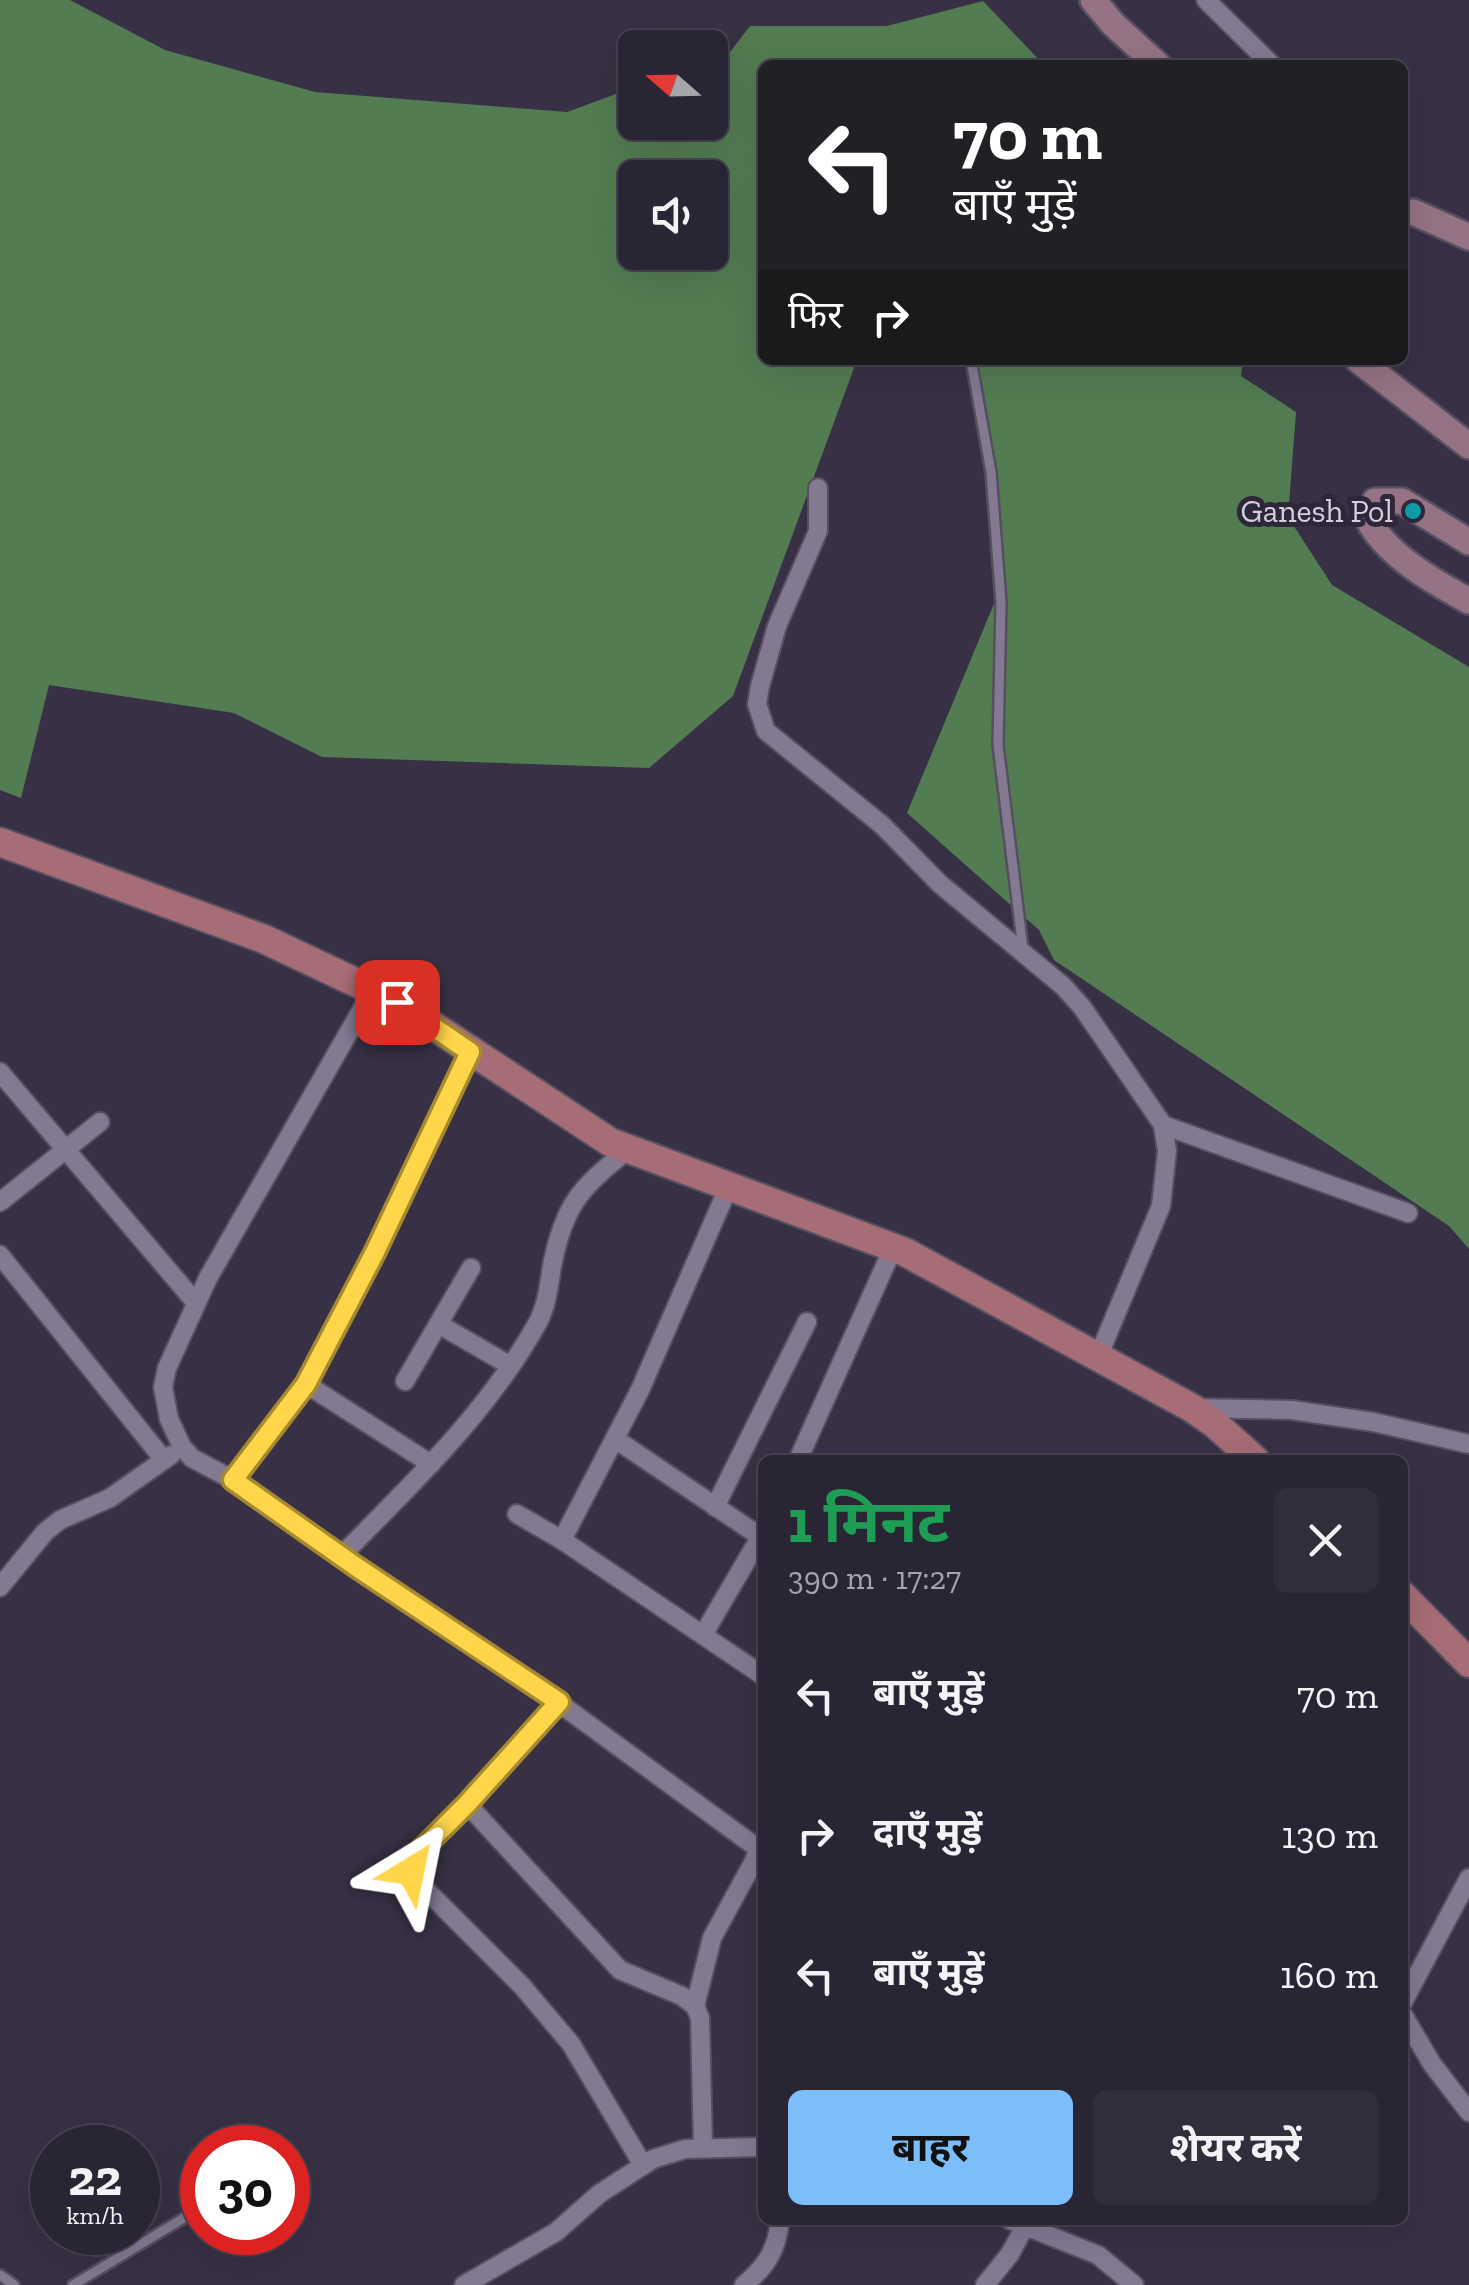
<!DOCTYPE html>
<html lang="hi">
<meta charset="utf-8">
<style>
body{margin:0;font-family:"Zilla Slab","Noto Sans Devanagari",serif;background:#322d3c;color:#f1f3f6;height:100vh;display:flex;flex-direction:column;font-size:38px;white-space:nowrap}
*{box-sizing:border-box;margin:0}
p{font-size:32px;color:#a5a5ac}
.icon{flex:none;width:55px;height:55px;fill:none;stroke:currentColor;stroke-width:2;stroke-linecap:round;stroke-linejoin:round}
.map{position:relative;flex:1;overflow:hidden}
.drawer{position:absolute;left:758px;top:1455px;width:650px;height:770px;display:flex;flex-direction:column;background:#2a2534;border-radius:15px;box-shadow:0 10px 40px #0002,0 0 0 2px #46424f}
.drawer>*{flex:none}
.banner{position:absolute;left:758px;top:60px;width:650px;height:305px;border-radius:15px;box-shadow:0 10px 40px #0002,0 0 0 2px #46424f;background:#202124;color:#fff;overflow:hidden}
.needle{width:65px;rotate:290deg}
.buttons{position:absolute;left:618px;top:30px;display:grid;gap:20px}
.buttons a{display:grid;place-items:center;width:110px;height:110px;border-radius:15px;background:#2a2534;box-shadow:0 10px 40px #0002,0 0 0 2px #46424f;font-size:50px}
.speed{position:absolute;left:30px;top:2125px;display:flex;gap:20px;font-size:50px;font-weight:700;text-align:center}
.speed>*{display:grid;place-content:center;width:130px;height:130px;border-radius:50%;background:#2a2534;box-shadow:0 10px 40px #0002,0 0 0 2px #46424f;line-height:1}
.speed small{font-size:25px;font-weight:400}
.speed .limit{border:15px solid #d22;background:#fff;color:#111}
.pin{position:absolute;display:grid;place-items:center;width:85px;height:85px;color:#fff;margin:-42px;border-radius:20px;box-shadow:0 5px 15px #0006}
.me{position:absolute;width:110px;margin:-55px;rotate:35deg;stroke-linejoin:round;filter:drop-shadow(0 0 8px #0008)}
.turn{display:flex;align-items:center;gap:35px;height:210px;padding:0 30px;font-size:45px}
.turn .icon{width:130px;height:130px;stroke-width:2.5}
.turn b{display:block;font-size:70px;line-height:85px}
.then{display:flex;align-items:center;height:95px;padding:0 30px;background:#0003;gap:20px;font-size:38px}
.round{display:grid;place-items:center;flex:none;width:105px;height:105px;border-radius:15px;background:#322d3c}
.overview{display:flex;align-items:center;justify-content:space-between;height:170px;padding:0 30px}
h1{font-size:60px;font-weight:700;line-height:75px;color:#1e9e55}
.cta{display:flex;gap:20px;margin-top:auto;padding:20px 30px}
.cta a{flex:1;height:115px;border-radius:15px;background:#7cbef9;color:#111;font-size:40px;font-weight:700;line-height:115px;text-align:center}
.cta a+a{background:#322d3c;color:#f1f3f6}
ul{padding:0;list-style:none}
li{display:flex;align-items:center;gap:30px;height:140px;padding:0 30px}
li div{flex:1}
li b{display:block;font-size:38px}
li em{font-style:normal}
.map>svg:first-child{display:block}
.forest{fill:#537c52;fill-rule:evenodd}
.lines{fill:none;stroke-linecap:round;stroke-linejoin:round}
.lane-casing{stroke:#564f60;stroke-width:14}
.street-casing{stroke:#564f60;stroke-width:22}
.secondary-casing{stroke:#564f60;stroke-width:30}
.primary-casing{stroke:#564f60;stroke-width:32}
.lane{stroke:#837a92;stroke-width:9}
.street{stroke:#837a92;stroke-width:18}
.secondary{stroke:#957384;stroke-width:25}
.primary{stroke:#a76d76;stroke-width:28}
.route-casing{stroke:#a68a30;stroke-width:25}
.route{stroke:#ffd54a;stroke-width:18}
.culture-dot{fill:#0f9aa8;stroke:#2e273a;stroke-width:4}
.labels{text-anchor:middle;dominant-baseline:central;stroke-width:10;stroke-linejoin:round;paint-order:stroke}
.poi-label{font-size:32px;fill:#d3cfdc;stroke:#2e273a;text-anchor:end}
</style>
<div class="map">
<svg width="1469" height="2285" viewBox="0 0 1469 2285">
<rect width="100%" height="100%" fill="#383145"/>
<g class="forest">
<path d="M0 0H70L165 50 315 92 567 112 635 87V122H710V59L730 52 750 26H887L983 1 1044 65H762V360H857L733 696 649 768 322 757 234 713 49 685 21 798 0 790ZM635 178H710V252H635Z"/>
<path d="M966 360H1243L1241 376 1296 412 1288 517 1332 585 1469 667V1249L1449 1226 1054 960 1039 930 907 813 1003 582Z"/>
</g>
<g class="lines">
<g class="lane-casing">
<g id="lane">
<path d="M971 360 991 472 1001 602 998 745 1023 949"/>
<path d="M0 2275 14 2285"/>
<path d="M73 2285 202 2207"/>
</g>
</g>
<g class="street-casing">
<g id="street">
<path d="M1206 0 1272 65"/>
<path d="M818 488V531L777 626 760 686 757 704 766 731 882 825 940 884 1063 986 1082 1007 1163 1125 1167 1151 1161 1206 1098 1357"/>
<path d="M373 990 208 1278 167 1368 163 1387 169 1419 182 1447 192 1458 233 1480 355 1566 559 1703 756 1847 757 1854 753 1863 712 1938 695 2006"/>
<path d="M0 1072 196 1303"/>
<path d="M1163 1125 1408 1213"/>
<path d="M0 1202 100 1122"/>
<path d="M0 1255 164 1460"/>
<path d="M440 1325 509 1365"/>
<path d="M405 1381 471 1268"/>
<path d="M306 1384 431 1464"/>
<path d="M1193 1408 1292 1410 1373 1422 1469 1444"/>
<path d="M615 1439 761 1537"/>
<path d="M798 1460 893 1248"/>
<path d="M233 1480 306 1384 375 1252 470 1052"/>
<path d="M715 1507 807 1322"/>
<path d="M517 1514 562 1540 762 1675"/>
<path d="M562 1540 640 1390 729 1186"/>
<path d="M341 1556C412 1484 487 1413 537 1324 547 1306 549 1285 552 1266 564 1204 581 1187 629 1149"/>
<path d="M0 1587 45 1532 60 1520 110 1498 171 1455"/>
<path d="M703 1635 762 1534"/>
<path d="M559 1703 467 1804 416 1855 411 1871 415 1879 522 1986 571 2044 643 2165"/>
<path d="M467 1804 620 1970 682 1996 695 2006 700 2018 703 2148"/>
<path d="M1402 2004 1469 1878"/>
<path d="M1402 2013 1432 2064 1469 2112"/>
<path d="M1010 2220 1098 2255 1134 2285"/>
<path d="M464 2285 556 2232 599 2194 653 2159 685 2149 762 2147"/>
<path d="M744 2285C767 2266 777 2249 780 2220"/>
<path d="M985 2285 1010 2254 1025 2226"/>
</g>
</g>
<g class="secondary-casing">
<g id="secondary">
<path d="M1093 0 1113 24 1158 65"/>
<path d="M1402 214 1413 212 1469 237"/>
<path d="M1358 360 1469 446"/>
<path d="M1469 542 1402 501H1375L1368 519C1386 555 1434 582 1469 601"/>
</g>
</g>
<g class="primary-casing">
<g id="primary">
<path d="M0 842 264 939 397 1002 610 1142 905 1252 1192 1408 1215 1424 1255 1460"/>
<path d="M1402 1595 1469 1663"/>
</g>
</g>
<use href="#lane" class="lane"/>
<use href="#street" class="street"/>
<use href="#secondary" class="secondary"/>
<use href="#primary" class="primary"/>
</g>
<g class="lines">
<g class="route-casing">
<path id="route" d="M397 1002 470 1052 375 1252 306 1384 233 1480 355 1566 559 1702 467 1804 416 1855 411 1871"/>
</g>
<use href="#route" class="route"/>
</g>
<circle class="culture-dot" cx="1413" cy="511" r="10"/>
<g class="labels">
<g class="poi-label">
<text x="1393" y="511">Ganesh Pol</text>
</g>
</g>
</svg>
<div class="buttons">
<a><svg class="needle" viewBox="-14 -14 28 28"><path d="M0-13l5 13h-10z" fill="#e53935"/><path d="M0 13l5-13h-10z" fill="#a5a5ac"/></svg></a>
<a><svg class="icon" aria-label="sound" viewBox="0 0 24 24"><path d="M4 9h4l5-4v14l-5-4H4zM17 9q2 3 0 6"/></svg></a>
</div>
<div class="speed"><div>22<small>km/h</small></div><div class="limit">30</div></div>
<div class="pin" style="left:397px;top:1002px;background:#d93025"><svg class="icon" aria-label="arrive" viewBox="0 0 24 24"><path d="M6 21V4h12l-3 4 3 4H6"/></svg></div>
<svg class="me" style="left:411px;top:1871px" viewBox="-20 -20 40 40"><path d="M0-17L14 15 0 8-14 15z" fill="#ffd54a" stroke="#fff" stroke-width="4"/></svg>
<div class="banner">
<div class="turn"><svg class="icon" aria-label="left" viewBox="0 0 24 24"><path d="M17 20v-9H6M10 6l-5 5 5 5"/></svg><div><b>70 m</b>बाएँ मुड़ें</div></div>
<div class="then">फिर<svg class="icon" aria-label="right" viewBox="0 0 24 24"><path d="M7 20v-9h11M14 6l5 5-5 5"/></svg></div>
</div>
<section class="drawer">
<div class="overview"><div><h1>1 मिनट</h1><p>390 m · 17:27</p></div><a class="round"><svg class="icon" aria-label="close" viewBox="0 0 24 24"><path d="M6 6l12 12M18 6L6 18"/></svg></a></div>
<ul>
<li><svg class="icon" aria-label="left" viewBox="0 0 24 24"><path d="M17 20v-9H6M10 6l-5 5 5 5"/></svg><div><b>बाएँ मुड़ें</b></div><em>70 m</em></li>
<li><svg class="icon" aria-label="right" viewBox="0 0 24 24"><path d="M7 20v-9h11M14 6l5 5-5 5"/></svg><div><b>दाएँ मुड़ें</b></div><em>130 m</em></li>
<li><svg class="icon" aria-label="left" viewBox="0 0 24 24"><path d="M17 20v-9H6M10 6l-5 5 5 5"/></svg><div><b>बाएँ मुड़ें</b></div><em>160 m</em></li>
</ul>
<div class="cta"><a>बाहर</a><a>शेयर करें</a></div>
</section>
</div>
